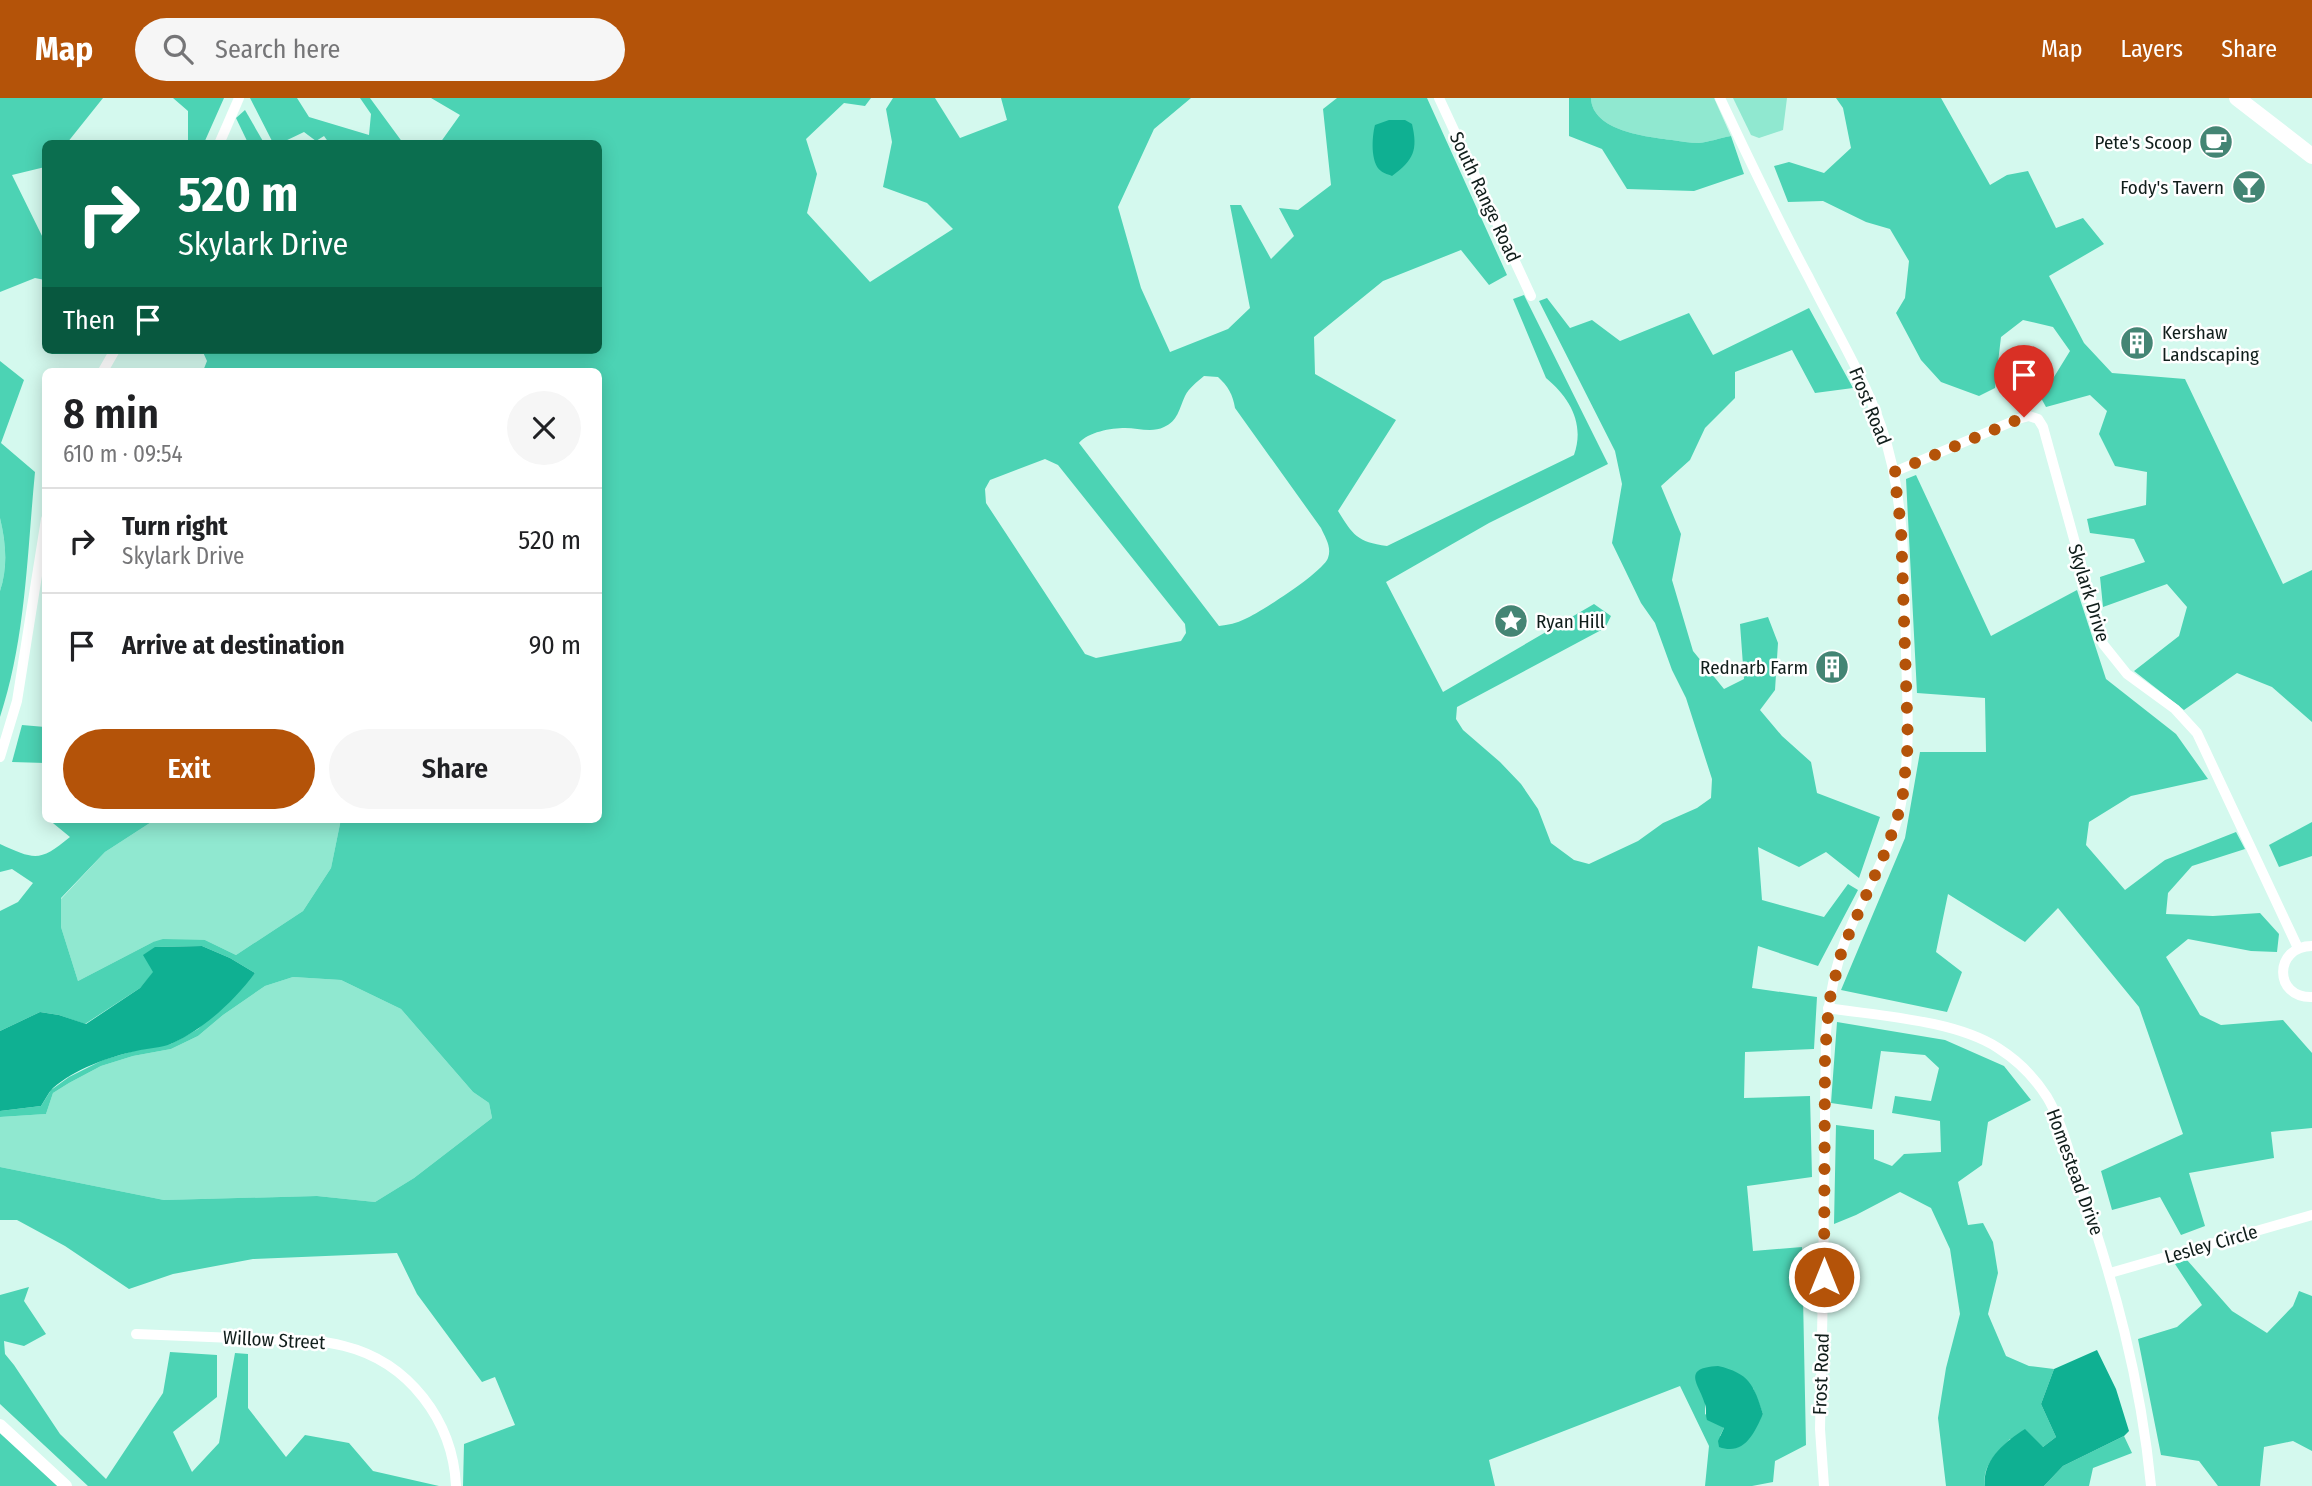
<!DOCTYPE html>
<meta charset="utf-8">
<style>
body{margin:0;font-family:"Fira Sans Condensed",sans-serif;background:#f6f6f6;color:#202124;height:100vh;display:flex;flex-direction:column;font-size:26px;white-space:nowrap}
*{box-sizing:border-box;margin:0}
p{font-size:23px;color:#757577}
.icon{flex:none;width:38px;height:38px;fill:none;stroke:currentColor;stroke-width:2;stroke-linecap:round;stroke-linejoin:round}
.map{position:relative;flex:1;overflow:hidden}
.panel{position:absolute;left:42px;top:270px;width:560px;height:455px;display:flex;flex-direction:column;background:#fff;border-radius:10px;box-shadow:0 4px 18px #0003}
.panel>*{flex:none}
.hud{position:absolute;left:42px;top:42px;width:560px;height:214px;border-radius:10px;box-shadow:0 4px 18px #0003;background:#0b6e4f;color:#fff;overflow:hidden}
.pin{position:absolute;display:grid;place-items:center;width:60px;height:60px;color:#fff;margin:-72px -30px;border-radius:50% 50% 50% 0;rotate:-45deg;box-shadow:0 0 7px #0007}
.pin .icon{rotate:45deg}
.me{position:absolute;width:77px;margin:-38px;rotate:0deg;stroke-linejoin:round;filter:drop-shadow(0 0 5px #0008)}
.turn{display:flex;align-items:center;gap:24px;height:147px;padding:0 21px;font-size:32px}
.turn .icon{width:91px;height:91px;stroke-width:2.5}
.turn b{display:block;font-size:49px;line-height:60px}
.then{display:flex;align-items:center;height:66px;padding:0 21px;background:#0003;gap:14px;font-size:26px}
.round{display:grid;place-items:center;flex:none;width:74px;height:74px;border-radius:37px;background:#f6f6f6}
.summary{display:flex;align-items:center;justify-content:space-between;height:119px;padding:0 21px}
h1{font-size:42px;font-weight:600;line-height:52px}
.action{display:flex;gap:14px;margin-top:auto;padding:14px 21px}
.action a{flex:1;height:80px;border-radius:42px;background:#b45309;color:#fff;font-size:28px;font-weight:600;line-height:80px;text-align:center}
.action a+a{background:#f6f6f6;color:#202124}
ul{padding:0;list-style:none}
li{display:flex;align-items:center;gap:21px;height:105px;padding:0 21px;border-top:2px solid #e0e0e0}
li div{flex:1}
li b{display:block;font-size:26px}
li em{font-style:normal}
header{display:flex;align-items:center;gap:42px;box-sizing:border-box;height:98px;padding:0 35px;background:#b45309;color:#fff}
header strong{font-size:33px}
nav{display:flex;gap:38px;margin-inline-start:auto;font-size:24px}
.search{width:490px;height:63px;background:#f6f6f6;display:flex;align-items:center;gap:18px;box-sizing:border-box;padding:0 24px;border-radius:38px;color:#757577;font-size:26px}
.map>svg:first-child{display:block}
.green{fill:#90e8d0}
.forest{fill:#4cd3b4;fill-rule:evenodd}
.water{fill:#0fb092}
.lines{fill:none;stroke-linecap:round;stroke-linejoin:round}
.minor{stroke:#fff;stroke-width:10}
.tertiary{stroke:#fff;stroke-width:12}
.primary{stroke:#fff;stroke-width:16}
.route{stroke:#b45309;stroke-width:12;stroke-dasharray:0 21.6}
.labels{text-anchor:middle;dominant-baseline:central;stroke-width:5;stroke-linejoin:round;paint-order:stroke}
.poi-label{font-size:19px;fill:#101e1b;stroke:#fff;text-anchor:end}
.street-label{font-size:19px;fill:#101e1b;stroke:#fff}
</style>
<header>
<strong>Map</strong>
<div class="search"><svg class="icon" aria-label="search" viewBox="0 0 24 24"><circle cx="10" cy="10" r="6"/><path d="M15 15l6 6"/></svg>Search here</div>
<nav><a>Map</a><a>Layers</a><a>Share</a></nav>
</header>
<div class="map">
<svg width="2312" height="1388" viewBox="0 0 2312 1388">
<rect width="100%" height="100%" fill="#d4f9ee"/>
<g class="green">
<path d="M1591 0H1714L1731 38C1720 40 1709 44 1699 45 1690 45 1680 43 1672 42 1647 39 1592 33 1591 0Z"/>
<path d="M1733 0H1787L1783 32 1759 40 1751 37Z"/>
<path d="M0 420C6 445 8 469 0 493Z"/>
<path d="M156 721H341L331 770 303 813 236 857 205 842 153 844 78 883 61 829V801L105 754Z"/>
<path d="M293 879 341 882 401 911 473 994 489 1005 492 1020 414 1080 375 1104 317 1098 164 1102 0 1069V1019L46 1016 53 995 69 985 101 968 133 958 171 951 198 938 223 917 265 888Z"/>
</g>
<g class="forest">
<path d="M0 0H103L67 45 46 46 45 69 12 77 45 144V182L35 180 0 194Z"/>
<path d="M173 0H224L204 45H188V13Z"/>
<path d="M250 0H297L309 19 369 37 371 16 360 0H370L403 45H329L324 38 316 43 304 34 281 45H273Z"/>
<path d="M431 0H871L865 8 844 5 806 41 817 76 807 115 870 184 953 131 927 105 883 89 892 44 886 11 893 0H935L960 40 1007 22 1001 0H1191L1154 31 1118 109 1141 190 1170 254 1228 231 1250 210 1230 107H1241L1271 161 1294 138 1279 110 1298 112 1331 87 1323 11 1337 0H1427L1507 177 1489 187 1461 152 1383 183 1314 239 1315 276 1396 322 1338 413C1353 437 1357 444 1387 448L1574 357C1585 326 1570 300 1546 280L1513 201 1524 197 1608 366 1489 425 1386 484 1443 594 1594 506 1611 518 1605 530 1457 609 1456 621 1463 632 1500 664 1521 686 1538 711 1551 745 1574 762 1589 766 1638 743 1663 725 1697 710 1711 700 1712 681 1686 600 1672 572 1655 525 1641 505 1612 445 1622 386 1615 353 1539 203 1547 200 1570 230 1592 222 1620 243 1689 215 1713 257 1809 210 1853 290 1815 295 1792 252 1735 274V300L1705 330 1690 362 1661 388 1681 436 1672 482 1693 553 1724 591 1744 581 1740 526 1768 519 1778 545 1775 592 1760 612 1782 638 1811 664 1817 695 1880 719 1859 780 1826 754 1799 769 1758 749 1762 802 1824 819 1848 786 1858 792 1818 868 1758 848 1752 890 1817 899 1814 951 1745 954 1744 1000 1810 998 1812 1079 1747 1088 1753 1153 1802 1149 1806 1347 1775 1363 1773 1384 1752 1388H1705L1709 1348 1680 1288 1489 1362 1495 1388H463L464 1346 515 1327 495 1279 482 1284 417 1196 397 1155 253 1161 173 1176 129 1191 65 1148 17 1122H0V1069L164 1102 317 1098 375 1104 414 1080 492 1020 489 1005 473 994 401 911 341 882 293 879 265 888 223 917 198 938 171 951 133 958 101 968 69 985 53 995 46 1016 0 1019V1013L41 1008 51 992 69 979 103 962 137 952 171 946 198 931 255 875 230 860 202 848 155 849 154 874 140 890 85 926 59 917 40 914 0 933V813L18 804 33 785 12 771 0 774V746C35 762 40 764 70 739L48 721H156L105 754 61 800V829L78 883 153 844 163 841 205 842 236 857 303 813 331 770 341 721H598V273H203L207 263 202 252H598V46L440 45 460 17ZM1204 278 1218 279C1228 288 1233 297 1235 310L1321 430C1325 439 1332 449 1328 460 1323 474 1261 514 1245 521 1237 525 1228 527 1219 528L1079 345C1088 334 1111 330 1125 330 1138 330 1152 335 1164 329 1178 323 1179 311 1185 298 1189 290 1197 284 1204 278ZM1045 361 1058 367 1185 526 1186 535 1181 543 1096 560 1085 556 986 405 985 391 990 382ZM1753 1290 1763 1316 1753 1334 1720 1338 1724 1330 1705 1316V1303Z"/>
<path d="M1569 0H1591C1592 33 1647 39 1672 42 1680 43 1690 45 1699 45 1709 44 1720 40 1731 38L1744 76 1694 93 1627 91 1602 51 1569 38Z"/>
<path d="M1836 0H1941L1990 87 2007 77 2028 73 2056 130 2083 120 2104 146 2049 178 2084 245 2112 275 2185 281 2283 486 2312 472V624L2272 589 2237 575 2184 612 2134 573 2179 538 2187 509 2167 486 2103 509 2100 479 2145 464 2134 441 2090 435 2087 421 2146 407 2147 374 2115 368 2099 336 2107 313 2090 297 2046 309 2041 300 2070 253 2053 229 2023 222 2001 239 1995 290 1979 298 1941 284 1921 262 1896 215 1905 200 1909 163 1890 131 1866 124 1823 103 1788 104 1774 68 1789 64 1824 75 1851 50 1843 10Z"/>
<path d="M245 12 264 45H248L236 20Z"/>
<path d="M0 263 24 282 1 345 35 374C27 456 26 540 0 619V493C8 469 6 445 0 420Z"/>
<path d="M1916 377 1991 538 2077 492 2106 581 2176 636 2208 681 2131 698 2089 724 2086 747 2125 792 2165 762 2236 734 2245 751 2192 768 2168 795 2166 816 2213 818 2260 815 2279 836 2277 854 2251 853 2188 841 2166 859 2200 917 2221 927 2283 922 2312 955V1030L2271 1034 2274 1060 2189 1075 2205 1128 2181 1137 2160 1099 2112 1112 2101 1073 2183 1036 2139 909 2058 810 2025 844 1948 796 1936 854 1962 874 1947 914 1841 892 1905 740 1920 654H1986L1985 600 1917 595 1906 381Z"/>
<path d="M22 627 45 629V665L12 664Z"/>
<path d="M2312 724V758L2279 769 2269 747Z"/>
<path d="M1837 924 1945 942 2004 968 2031 1002 1988 1024 1982 1067 1958 1084 1968 1127 1983 1125 1993 1144 1998 1175 1988 1216 2006 1258 2029 1268 2054 1271 2041 1306 2056 1339 2043 1349 2010 1341C1997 1355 1982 1367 1985 1388H1946L1938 1320 1946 1270 1960 1216 1950 1151 1931 1110 1900 1094 1856 1117 1834 1126 1836 1027 1874 1032V1061L1892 1068 1904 1056 1941 1054 1940 1023 1892 1015 1895 998 1931 1003 1939 970 1925 957 1881 953 1872 1011 1831 1005Z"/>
<path d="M2187 1162 2232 1213 2267 1235 2293 1208 2299 1193 2312 1198V1353L2293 1343 2264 1349 2260 1388H2218L2199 1363 2161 1357 2138 1241 2177 1229 2202 1207 2175 1166Z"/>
<path d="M29 1189 24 1203 46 1236 24 1248 4 1243 5 1256 14 1267 60 1336 106 1381 163 1295 170 1254 217 1257V1299L173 1334 192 1374 219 1345 235 1255 248 1256V1310L286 1359 305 1337 349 1345 373 1373 439 1388H88L0 1306V1197Z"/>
<path d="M0 1332 60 1388H0Z"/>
<path d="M2124 1338 2132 1355 2093 1370 2089 1388H2044L2063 1368Z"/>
</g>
<g class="water">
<path d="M1389 22H1405L1412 26C1418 52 1414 62 1392 78 1390 77 1383 75 1381 73 1370 65 1372 38 1375 27Z"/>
<path d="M202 848 230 860 255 875C234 903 205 930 173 945 162 950 148 950 136 953 108 959 75 971 53 990 48 995 45 1002 41 1008L0 1013V933L40 914 59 917 86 926 140 890 153 874 143 857 155 849Z"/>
<path d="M2097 1252 2116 1291 2129 1333 2124 1338 2063 1368 2044 1388H1985C1982 1362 2005 1344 2025 1331L2043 1349 2056 1339 2041 1306 2054 1271Z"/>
<path d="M1718 1268C1749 1275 1754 1287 1763 1316 1754 1336 1744 1358 1719 1349L1718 1343 1724 1330 1707 1322C1705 1316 1707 1312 1705 1306 1700 1287 1680 1270 1718 1268Z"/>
</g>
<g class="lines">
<g class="minor">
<path d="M1439 0 1531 198"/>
<path d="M1720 0C1749 61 1777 121 1809 180 1833 228 1863 277 1881 328 1906 399 1904 478 1906 553 1907 602 1911 651 1902 700 1895 747 1867 789 1849 833 1835 866 1829 900 1826 935L1823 1190 1820 1331 1824 1388"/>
<path d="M219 46 239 0"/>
<path d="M103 273 115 252"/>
<path d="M1894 374 2018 321 2029 318 2038 321 2043 329 2103 546 2127 576 2175 611 2197 635 2298 850"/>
<path d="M0 659 17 603 46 421"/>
<path d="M2312 848C2274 848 2273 900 2312 899"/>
<path d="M1828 910C1879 918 1955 922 1998 950 2017 962 2035 980 2047 999 2062 1024 2069 1056 2079 1083 2114 1183 2141 1283 2151 1388"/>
<path d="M2110 1175 2312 1117"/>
<path d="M136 1236C177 1238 218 1239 259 1241 288 1242 317 1241 344 1248 409 1264 453 1323 456 1388"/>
</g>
<path class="tertiary" d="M0 1327 66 1388"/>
<path class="primary" d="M2237 0 2312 58"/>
</g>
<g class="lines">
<path class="route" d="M1824 1179 1825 957 1829 904 1842 852 1887 750 1902 705 1908 645 1901 429 1894 374 2024 319"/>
</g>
<defs>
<g id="cafe-disc" transform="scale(1.75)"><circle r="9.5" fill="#448574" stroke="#fff"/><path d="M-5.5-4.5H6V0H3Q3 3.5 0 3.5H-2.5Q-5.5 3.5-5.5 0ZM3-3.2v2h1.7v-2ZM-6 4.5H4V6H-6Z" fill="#fff"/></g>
<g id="bar-disc" transform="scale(1.75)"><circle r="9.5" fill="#448574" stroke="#fff"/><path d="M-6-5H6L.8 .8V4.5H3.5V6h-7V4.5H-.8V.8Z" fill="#fff"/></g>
<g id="building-disc" transform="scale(1.75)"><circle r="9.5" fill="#448574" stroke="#fff"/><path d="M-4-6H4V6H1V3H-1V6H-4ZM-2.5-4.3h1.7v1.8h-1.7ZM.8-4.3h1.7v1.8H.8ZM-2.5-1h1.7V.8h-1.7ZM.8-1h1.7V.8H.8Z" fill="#fff"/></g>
<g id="sight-disc" transform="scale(1.75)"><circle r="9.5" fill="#448574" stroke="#fff"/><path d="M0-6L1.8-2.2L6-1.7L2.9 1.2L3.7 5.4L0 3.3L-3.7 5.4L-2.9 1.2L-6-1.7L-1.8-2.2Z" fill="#fff"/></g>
</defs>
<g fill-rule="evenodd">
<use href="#cafe-disc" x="2216" y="44"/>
<use href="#bar-disc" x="2249" y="89"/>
<use href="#building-disc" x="2137" y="245"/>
<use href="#sight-disc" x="1511" y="523"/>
<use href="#building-disc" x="1832" y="569"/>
</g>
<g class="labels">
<g class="poi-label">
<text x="2192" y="44">Pete's Scoop</text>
<text x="2224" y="89">Fody's Tavern</text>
<text x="2162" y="234" text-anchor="start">Kershaw<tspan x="2162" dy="22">Landscaping</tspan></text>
<text x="1536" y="523" text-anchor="start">Ryan Hill</text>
<text x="1808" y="569">Rednarb Farm</text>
</g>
<g class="street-label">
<text transform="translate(1485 99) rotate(65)">South Range Road</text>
<text transform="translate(1870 308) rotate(68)">Frost Road</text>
<text transform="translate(2089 495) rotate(73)">Skylark Drive</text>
<text transform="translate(2075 1074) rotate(70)">Homestead Drive</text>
<text transform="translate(2211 1146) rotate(-16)">Lesley Circle</text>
<text transform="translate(274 1242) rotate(3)">Willow Street</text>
<text transform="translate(1821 1276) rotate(-88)">Frost Road</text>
</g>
</g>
</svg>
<div class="pin" style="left:2024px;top:319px;background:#d93025"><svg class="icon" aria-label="arrive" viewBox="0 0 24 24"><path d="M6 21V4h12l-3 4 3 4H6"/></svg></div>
<svg class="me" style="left:1824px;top:1179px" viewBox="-20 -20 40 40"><circle r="17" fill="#b45309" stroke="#fff" stroke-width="3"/><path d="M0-11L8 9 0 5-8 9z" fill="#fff"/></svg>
<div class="hud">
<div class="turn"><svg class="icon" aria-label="right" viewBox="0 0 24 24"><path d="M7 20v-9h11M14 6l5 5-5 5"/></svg><div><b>520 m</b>Skylark Drive</div></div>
<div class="then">Then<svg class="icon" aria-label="arrive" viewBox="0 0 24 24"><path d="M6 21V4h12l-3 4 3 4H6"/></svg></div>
</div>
<section class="panel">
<div class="summary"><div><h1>8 min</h1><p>610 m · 09:54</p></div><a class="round"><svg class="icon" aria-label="close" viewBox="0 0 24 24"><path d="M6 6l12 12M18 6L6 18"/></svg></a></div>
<ul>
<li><svg class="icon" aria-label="right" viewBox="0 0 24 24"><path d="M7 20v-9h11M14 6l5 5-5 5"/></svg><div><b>Turn right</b><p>Skylark Drive</p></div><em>520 m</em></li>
<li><svg class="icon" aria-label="arrive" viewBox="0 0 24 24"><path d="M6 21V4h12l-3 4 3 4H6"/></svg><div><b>Arrive at destination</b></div><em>90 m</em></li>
</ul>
<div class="action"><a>Exit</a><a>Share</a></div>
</section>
</div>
